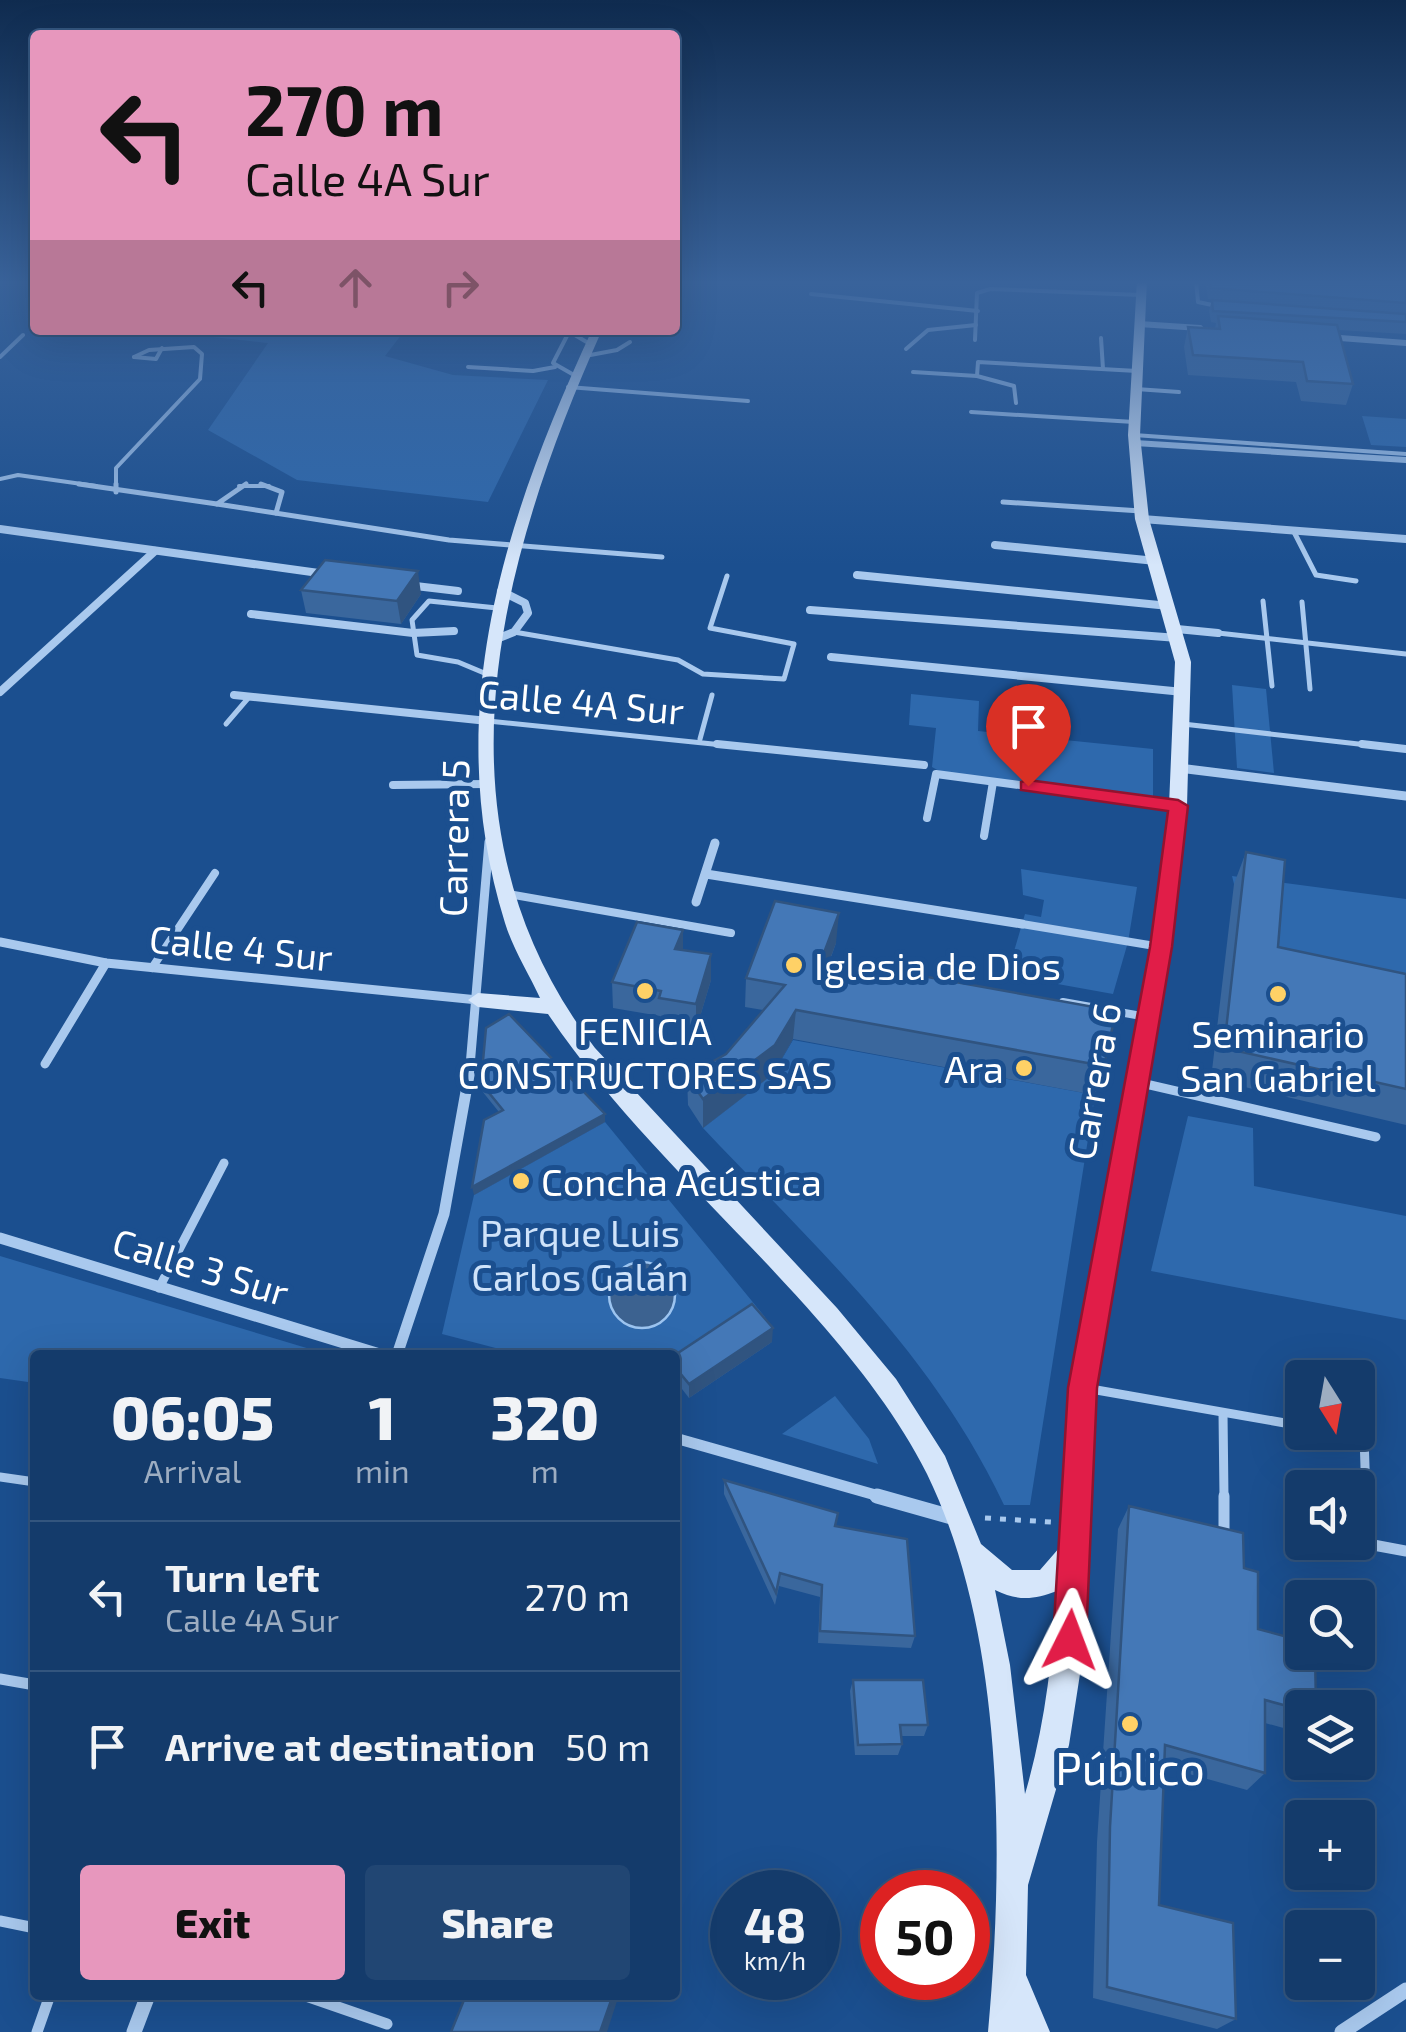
<!DOCTYPE html>
<meta charset="utf-8">
<style>
body{margin:0;font-family:"Exo 2",sans-serif;background:#214673;color:#f1f3f6;height:100vh;display:flex;flex-direction:column;font-size:38px;white-space:nowrap}
*{box-sizing:border-box;margin:0}
p{font-size:32px;color:#9dadc1}
.icon{flex:none;width:55px;height:55px;fill:none;stroke:currentColor;stroke-width:2;stroke-linecap:round;stroke-linejoin:round}
.map{position:relative;flex:1;overflow:hidden}
.sheet{position:absolute;left:30px;top:1350px;width:650px;height:650px;display:flex;flex-direction:column;background:#143b6b;border-radius:10px;box-shadow:0 10px 40px #0002,0 0 0 2px #33557e}
.sheet>*{flex:none}
.top-card{position:absolute;left:30px;top:30px;width:650px;height:305px;border-radius:10px;box-shadow:0 10px 40px #0002,0 0 0 2px #33557e;background:#e797bd;color:#111;overflow:hidden}
.needle{width:65px;rotate:169deg}
.tools{position:absolute;left:1285px;top:1360px;display:grid;gap:20px}
.tools a{display:grid;place-items:center;width:90px;height:90px;border-radius:10px;background:#143b6b;box-shadow:0 10px 40px #0002,0 0 0 2px #33557e;font-size:50px}
.speed{position:absolute;left:710px;top:1870px;display:flex;gap:20px;font-size:50px;font-weight:700;text-align:center}
.speed>*{display:grid;place-content:center;width:130px;height:130px;border-radius:50%;background:#143b6b;box-shadow:0 10px 40px #0002,0 0 0 2px #33557e;line-height:1}
.speed small{font-size:25px;font-weight:400}
.speed .limit{border:15px solid #d22;background:#fff;color:#111}
.pin{position:absolute;display:grid;place-items:center;width:85px;height:85px;color:#fff;margin:-102px -42px;border-radius:50% 50% 50% 0;rotate:-45deg;box-shadow:0 0 10px #0007}
.pin .icon{rotate:45deg}
.me{position:absolute;width:110px;margin:-55px;rotate:3deg;stroke-linejoin:round;filter:drop-shadow(0 0 8px #0008)}
.turn{display:flex;align-items:center;gap:35px;height:210px;padding:0 50px;font-size:45px}
.turn .icon{width:130px;height:130px;stroke-width:2.5}
.turn b{display:block;font-size:70px;line-height:85px}
.lanes{display:flex;align-items:center;height:95px;padding:0 50px;background:#0003;justify-content:center;gap:50px;direction:ltr}
.lanes .off{opacity:.35}
.eta{display:flex;justify-content:space-evenly;align-items:center;height:170px;text-align:center}
.eta b{font-size:60px;font-weight:800;line-height:70px}
.button{display:flex;gap:20px;margin-top:auto;padding:20px 50px}
.button a{flex:1;height:115px;border-radius:10px;background:#e797bd;color:#111;font-size:40px;font-weight:800;line-height:115px;text-align:center}
.button a+a{background:#214673;color:#f1f3f6}
ul{padding:0;list-style:none}
li{display:flex;align-items:center;gap:30px;height:150px;padding:0 50px;border-top:2px solid #33557e}
li div{flex:1}
li b{display:block;font-size:38px}
li em{font-style:normal}
.map>svg:first-child{display:block}
.green{fill:#2e69ad}
.water{fill:#3c6290;stroke:#9cc4f0;stroke-width:2.5}
.lines{fill:none;stroke-linecap:round;stroke-linejoin:round}
.path{stroke:#a9c9ee;stroke-width:5;stroke-dasharray:6 9;stroke-linecap:butt}
.lane-far4{stroke:#a9c9ee;stroke-width:4}
.lane-far3{stroke:#a9c9ee;stroke-width:5}
.lane-far2{stroke:#a9c9ee;stroke-width:8}
.lane-far1{stroke:#a9c9ee;stroke-width:9}
.lane{stroke:#a9c9ee;stroke-width:11}
.street-far4{stroke:#a9c9ee;stroke-width:6}
.street-far3{stroke:#a9c9ee;stroke-width:8}
.street-far2{stroke:#a9c9ee;stroke-width:9}
.street-far1{stroke:#a9c9ee;stroke-width:11}
.street{stroke:#a9c9ee;stroke-width:15}
.secondary{fill:#d6e6fa;fill-rule:evenodd}
.wall{fill:#3a679d}
.shaded-wall{fill:#305480}
.building{fill:#4478b7;stroke:#305480;stroke-width:2.5}
.route{fill:#e11d48;stroke:#92132f;stroke-width:2.5}
.poi-dot{fill:#ffd166;stroke:#1b4f8f;stroke-width:4}
.labels{text-anchor:middle;dominant-baseline:central;stroke-width:10;stroke-linejoin:round;paint-order:stroke}
.street-label{font-size:38px;fill:#fff;stroke:#1b4f8f}
.poi-label{font-size:38px;fill:#fff;stroke:#1b4f8f;text-anchor:start}
.park-label{font-size:38px;fill:#cfe3fa;stroke:#1b4f8f}
.near-poi-label{font-size:45px;fill:#fff;stroke:#1b4f8f}
</style>
<div class="map">
<svg width="1406" height="2032" viewBox="0 0 1406 2032">
<rect width="100%" height="100%" fill="#1b4f8f"/>
<g class="green">
<path d="M149 330H405L385 356 453 375 548 380 488 502 297 480 208 430 268 343Z"/>
<path d="M1362 416 1406 419V447L1371 445Z"/>
<path d="M1232 685 1266 689 1274 773 1237 768Z"/>
<path d="M911 694 979 701 978 731 1153 749V799L941 772 932 767 936 728 909 725Z"/>
<path d="M1021 869 1137 887 1128 942 1113 994 1007 975 1025 914 1041 917 1044 900 1023 895Z"/>
<path d="M1232 876 1406 899V1009L1265 979 1272 892 1234 884Z"/>
<path d="M793 1040 1095 1095 1030 1505H1004C932 1352 817 1249 703 1128L773 1074Z"/>
<path d="M1188 1116 1253 1128 1254 1186 1406 1216V1320L1151 1271Z"/>
<path d="M605 1122 765 1317 741 1312 675 1355H523L442 1334 474 1195Z"/>
<path d="M0 1256 330 1355H35V1383L0 1378Z"/>
<path d="M835 1396 869 1439 878 1464 782 1434Z"/>
</g>
<circle class="water" cx="642" cy="1295" r="33"/>
<g class="lines">
<path class="path" d="M985 1518 1051 1522"/>
<g class="lane-far4">
<path d="M1196 280 1198 302 1217 306"/>
<path d="M811 294 978 311"/>
<path d="M570 330 553 363 574 375"/>
<path d="M568 331 590 344"/>
<path d="M1101 338 1103 369"/>
<path d="M975 340 977 293 990 289 1141 295"/>
<path d="M906 349 928 330 976 325"/>
<path d="M585 356 617 350 630 342"/>
<path d="M0 357 23 335"/>
<path d="M134 357 156 359 162 348"/>
<path d="M468 367 533 371 555 367"/>
<path d="M913 372 977 376"/>
<path d="M568 387 748 401"/>
<path d="M1136 389 1179 392"/>
<path d="M1016 403 1014 386 977 376 978 362 1137 371"/>
<path d="M971 412 1134 422"/>
<path d="M1134 435 1406 454"/>
<path d="M0 479 18 475 96 486"/>
<path d="M116 486V468L200 379 202 354 194 347 149 350 134 357"/>
<path d="M239 486H269"/>
</g>
<g class="lane-far3">
<path d="M79 484 217 504"/>
<path d="M116 484V492"/>
<path d="M246 484 217 504 449 540 662 557"/>
<path d="M261 484 282 492 276 513"/>
<path d="M1003 502 1141 511"/>
<path d="M1293 530 1316 575 1356 581"/>
<path d="M1263 601 1272 686"/>
<path d="M1302 602 1310 689"/>
<path d="M514 632 678 660 703 674 784 679 794 644 710 628 727 576"/>
<path d="M1218 633 1406 654"/>
<path d="M489 675 458 662 417 655 412 620 429 601 497 608"/>
<path d="M488 721 742 747"/>
<path d="M226 724 250 696"/>
<path d="M1183 724 1385 747"/>
<path d="M700 739 712 695"/>
</g>
<g class="lane-far2">
<path d="M717 744 924 765"/>
<path d="M1362 744 1406 749"/>
<path d="M393 785 486 784"/>
<path d="M927 818 936 774 1178 806"/>
<path d="M984 836 993 782"/>
<path d="M508 894 731 933"/>
<path d="M1022 924 1161 947"/>
<path d="M152 968 215 873"/>
<path d="M1063 1002 1147 1017"/>
</g>
<g class="lane-far1">
<path d="M1137 1082 1376 1137"/>
<path d="M159 1288 224 1163"/>
<path d="M1362 1373 1366 1498"/>
<path d="M1085 1388 1302 1426"/>
<path d="M1223 1413 1224 1498"/>
<path d="M1342 1432 1363 1436"/>
<path d="M0 1477 35 1482"/>
</g>
<g class="lane">
<path d="M1224 1496V1538"/>
<path d="M1366 1496 1368 1544 1406 1551"/>
<path d="M0 1679 35 1685"/>
<path d="M0 1921 35 1928"/>
<path d="M303 1995 387 2024"/>
<path d="M37 2032 50 1995"/>
</g>
<g class="street-far4">
<path d="M1139 324 1200 328"/>
<path d="M1327 337 1406 343"/>
<path d="M1135 443 1406 460"/>
</g>
<g class="street-far3">
<path d="M1142 519 1406 539"/>
<path d="M0 529 326 574"/>
<path d="M995 545 1156 561"/>
<path d="M857 575 1169 606"/>
<path d="M407 585 458 591"/>
<path d="M810 610 1178 638"/>
<path d="M251 614 413 633 454 631"/>
<path d="M1177 629 1218 633"/>
<path d="M494 640 514 632 528 613 525 603 501 591"/>
<path d="M831 657 1183 692"/>
<path d="M0 692 155 551"/>
<path d="M234 695 488 721"/>
</g>
<g class="street-far2">
<path d="M1179 768 1406 796"/>
<path d="M706 874 1022 924"/>
<path d="M696 902 715 843"/>
<path d="M0 942 106 963 478 1000"/>
<path d="M45 1064 106 963"/>
<path d="M469 1078 489 842"/>
</g>
<g class="street-far1">
<path d="M0 1238 383 1355"/>
<path d="M397 1355 444 1214 469 1075"/>
<path d="M675 1438 886 1498"/>
</g>
<g class="street">
<path d="M877 1496 955 1518"/>
<path d="M134 2032 148 1995"/>
<path d="M1342 2032 1406 1990"/>
</g>
<path class="secondary" d="M1137 280H1147L1140 435 1149 519 1191 662 1187 806 1171 947 1094 1388 1080 1674 1069 1745 1028 1885 1026 1975 1050 2032H988C1004 1858 1005 1634 927 1474 899 1418 859 1367 818 1320 729 1218 624 1127 548 1014L478 1007 468 1000 478 993 540 998C529 974 513 949 505 923 440 714 504 520 592 330H602C498 563 425 826 595 1048L837 1308 896 1379 945 1456 981 1544 1012 1570H1040L1060 1547 1070 1388 1151 947 1169 806 1175 662 1135 519 1128 435ZM995 1590C1018 1601 1033 1600 1057 1591 1052 1661 1045 1726 1025 1794L1010 1665Z"/>
</g>
<g class="wall">
<path d="M1205 280 1406 281V334L1338 330 1353 384 1346 405 1301 401 1296 382 1188 375 1184 347 1188 327 1215 329 1216 323 1211 322 1209 311 1212 300 1263 304 1208 299Z"/>
<path d="M301 590 421 594 401 624 306 613Z"/>
<path d="M1246 852 1278 947 1406 974V1125L1211 1079 1234 884Z"/>
<path d="M836 943 830 960 1104 1066 1095 1095 793 1039 773 1074 703 1128 688 1105 687 1076 726 1054 763 1010 745 1007 746 978Z"/>
<path d="M683 950 711 954V980L696 1030 660 1024V1016L613 1008 612 982Z"/>
<path d="M481 1083 605 1114V1122L474 1195 499 1112 482 1091Z"/>
<path d="M772 1342 689 1398 675 1380V1355Z"/>
<path d="M724 1480 915 1636 911 1648 818 1643 820 1597 779 1586 775 1605 724 1494Z"/>
<path d="M1129 1506 1244 1568 1258 1629 1302 1708V1727L1298 1732 1265 1723V1773L1247 1790 1164 1767 1159 1905 1236 2019 1217 2029 1093 1998 1097 1842 1118 1529Z"/>
<path d="M853 1680 928 1725 924 1736H901L902 1744 898 1755H855L850 1691Z"/>
</g>
<g class="shaded-wall">
<path d="M418 571 421 594 401 624 397 601Z"/>
<path d="M839 913 836 943 819 988 822 958Z"/>
<path d="M683 930V956L675 949Z"/>
<path d="M711 954V980L696 1030V1004Z"/>
<path d="M796 1010 793 1039 773 1074 703 1128V1099Z"/>
<path d="M605 1114V1122L474 1195 472 1187Z"/>
<path d="M773 1328 772 1342 689 1398V1384Z"/>
<path d="M680 1473 681 1500 675 1519V1490Z"/>
<path d="M613 1995H619L607 2032H600Z"/>
</g>
<g class="building">
<path d="M1210 280 1406 281V303L1211 288Z"/>
<path d="M1212 300 1406 314V322L1213 311Z"/>
<path d="M1218 316 1337 325 1353 384 1307 381 1303 362 1193 355 1188 327 1220 329Z"/>
<path d="M325 560 418 571 397 601 301 590Z"/>
<path d="M1246 852 1285 860 1278 947 1406 974V1089L1224 1048Z"/>
<path d="M775 901 839 913 822 958 1116 1011 1104 1066 796 1010 775 1045 703 1099 687 1076 726 1054 785 985 746 978Z"/>
<path d="M637 922 683 930 675 949 711 954 696 1004 659 998 661 991 612 982Z"/>
<path d="M509 1014 605 1114 472 1187 484 1120 503 1110 481 1083 486 1028Z"/>
<path d="M752 1304 773 1328 689 1384 675 1367V1355Z"/>
<path d="M675 1472 680 1473 675 1490Z"/>
<path d="M724 1480 838 1513 835 1526 907 1539 915 1636 820 1631 822 1585 780 1573 776 1593Z"/>
<path d="M1129 1506 1243 1533 1244 1568 1258 1572V1629L1302 1641V1652H1315L1316 1708H1302V1710L1265 1700V1773L1165 1745 1159 1905 1233 1923 1236 2019 1107 1987 1110 1827Z"/>
<path d="M853 1680H923L928 1725H900L902 1744 858 1745Z"/>
<path d="M466 1995H613L600 2032H451Z"/>
</g>
<linearGradient id="sky" x2="0" y2="1"><stop stop-color="#0f2b4f"/><stop offset="0.5" stop-color="#39639b"/><stop offset="1" stop-color="#39639b" stop-opacity="0"/></linearGradient>
<rect width="1406" height="565" fill="url(#sky)"/>
<path class="route" d="M1028 780 1178 800 1188 806 1172 947 1097 1388 1086 1640 1081 1651 1070 1656 1058 1651 1053 1640 1068 1388 1150 947 1168 811 1021 790V782Z"/>
<g class="poi-dot">
<circle cx="794" cy="965" r="10"/>
<circle cx="645" cy="991" r="10"/>
<circle cx="1278" cy="994" r="10"/>
<circle cx="1024" cy="1068" r="10"/>
<circle cx="521" cy="1181" r="10"/>
<circle cx="1130" cy="1724" r="10"/>
</g>
<g class="labels">
<g class="street-label">
<text transform="translate(581 701) rotate(5)">Calle 4A Sur</text>
<text transform="translate(453 838) rotate(-89)">Carrera 5</text>
<text transform="translate(241 947) rotate(6)">Calle 4 Sur</text>
<text transform="translate(1093 1081) rotate(-80)">Carrera 6</text>
<text transform="translate(201 1266) rotate(17)">Calle 3 Sur</text>
</g>
<g class="poi-label">
<text x="814" y="965">Iglesia de Dios</text>
<text x="645" y="1030" text-anchor="middle">FENICIA<tspan x="645" dy="44">CONSTRUCTORES SAS</tspan></text>
<text x="1278" y="1033" text-anchor="middle">Seminario<tspan x="1278" dy="44">San Gabriel</tspan></text>
<text x="1004" y="1068" text-anchor="end">Ara</text>
<text x="541" y="1181">Concha Acústica</text>
</g>
<g class="park-label">
<text x="580" y="1232">Parque Luis<tspan x="580" dy="44">Carlos Galán</tspan></text>
</g>
<g class="near-poi-label">
<text x="1130" y="1767">Público</text>
</g>
</g>
</svg>
<div class="tools">
<a><svg class="needle" viewBox="-14 -14 28 28"><path d="M0-13l5 13h-10z" fill="#e53935"/><path d="M0 13l5-13h-10z" fill="#9dadc1"/></svg></a>
<a><svg class="icon" aria-label="sound" viewBox="0 0 24 24"><path d="M4 9h4l5-4v14l-5-4H4zM17 9q2 3 0 6"/></svg></a>
<a><svg class="icon" aria-label="search" viewBox="0 0 24 24"><circle cx="10" cy="10" r="6"/><path d="M15 15l6 6"/></svg></a>
<a><svg class="icon" aria-label="layers" viewBox="0 0 24 24"><path d="M12 4l9 5-9 5-9-5zM3 14l9 5 9-5"/></svg></a>
<a>+</a>
<a>−</a>
</div>
<div class="speed"><div>48<small>km/h</small></div><div class="limit">50</div></div>
<div class="pin" style="left:1028px;top:786px;background:#d93025"><svg class="icon" aria-label="arrive" viewBox="0 0 24 24"><path d="M6 21V4h12l-3 4 3 4H6"/></svg></div>
<svg class="me" style="left:1070px;top:1640px" viewBox="-20 -20 40 40"><path d="M0-17L14 15 0 8-14 15z" fill="#e11d48" stroke="#fff" stroke-width="4"/></svg>
<div class="top-card">
<div class="turn"><svg class="icon" aria-label="left" viewBox="0 0 24 24"><path d="M17 20v-9H6M10 6l-5 5 5 5"/></svg><div><b>270 m</b>Calle 4A Sur</div></div>
<div class="lanes"><svg class="icon" aria-label="left" viewBox="0 0 24 24"><path d="M17 20v-9H6M10 6l-5 5 5 5"/></svg><svg class="icon off" aria-label="ahead" viewBox="0 0 24 24"><path d="M12 20V5M6 11l6-6 6 6"/></svg><svg class="icon off" aria-label="right" viewBox="0 0 24 24"><path d="M7 20v-9h11M14 6l5 5-5 5"/></svg></div>
</div>
<section class="sheet">
<div class="eta">
<div><b>06:05</b><p>Arrival</p></div>
<div><b>1</b><p>min</p></div>
<div><b>320</b><p>m</p></div>
</div>
<ul>
<li><svg class="icon" aria-label="left" viewBox="0 0 24 24"><path d="M17 20v-9H6M10 6l-5 5 5 5"/></svg><div><b>Turn left</b><p>Calle 4A Sur</p></div><em>270 m</em></li>
<li><svg class="icon" aria-label="arrive" viewBox="0 0 24 24"><path d="M6 21V4h12l-3 4 3 4H6"/></svg><div><b>Arrive at destination</b></div><em>50 m</em></li>
</ul>
<div class="button"><a>Exit</a><a>Share</a></div>
</section>
</div>
